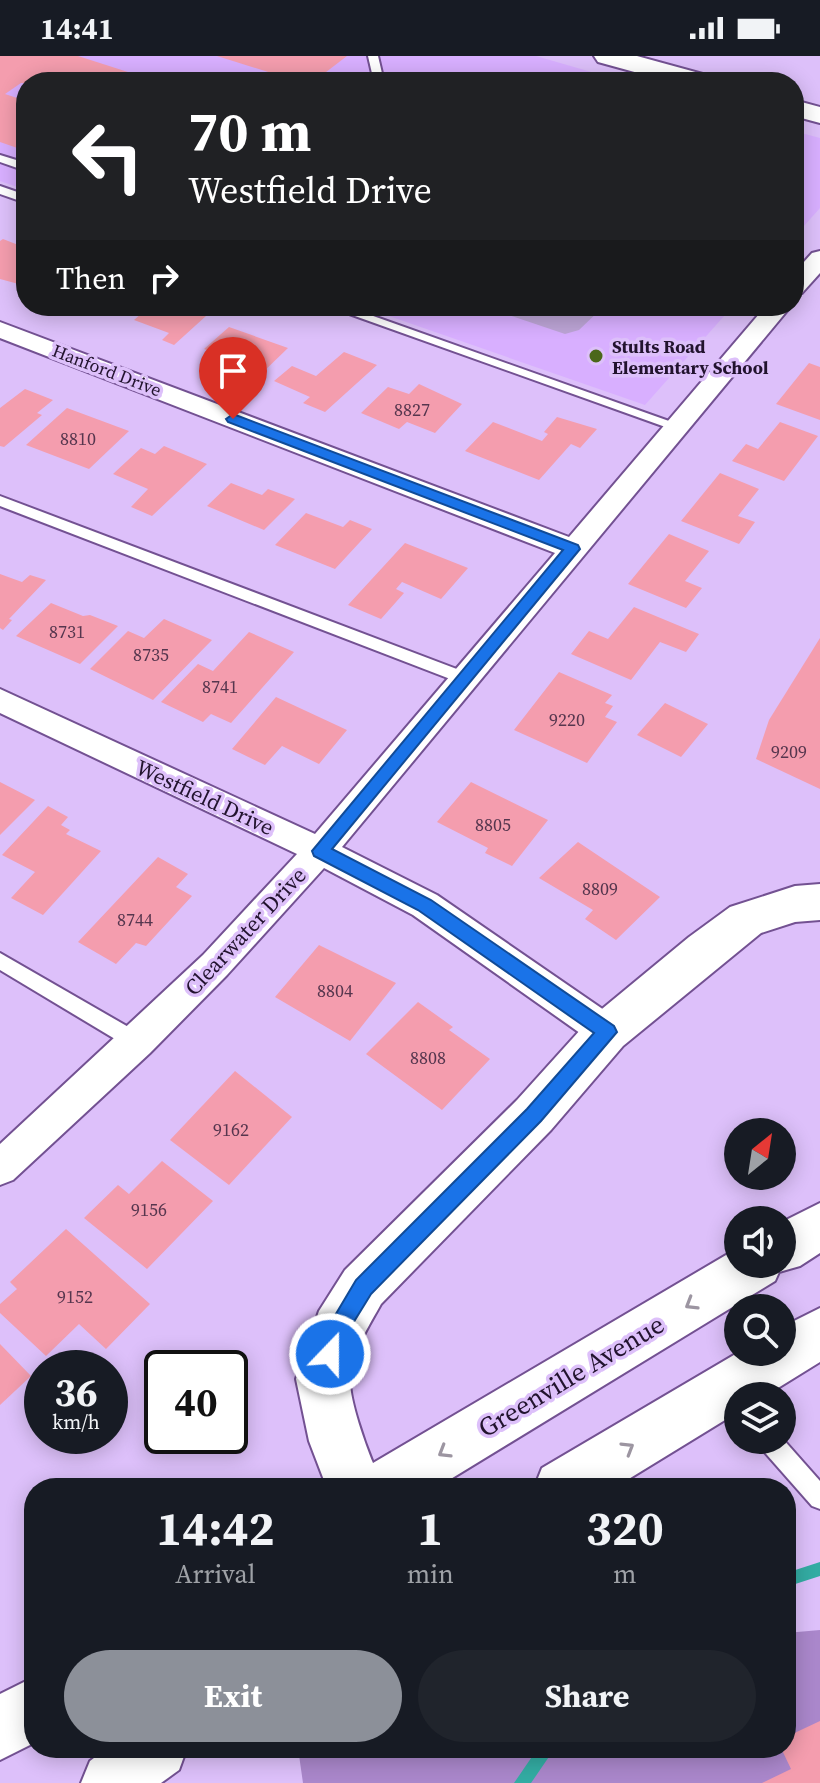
<!DOCTYPE html>
<style>
body{margin:0;font-family:"Source Serif 4",serif;background:#20242c;color:#f1f3f6;height:100vh;display:flex;flex-direction:column;font-size:30px;white-space:nowrap}
*{box-sizing:border-box;margin:0}
p{font-size:26px;color:#9ea1a6}
.icon{flex:none;width:44px;height:44px;fill:none;stroke:currentColor;stroke-width:2;stroke-linecap:round;stroke-linejoin:round}
.map{position:relative;flex:1;overflow:hidden}
.drawer{position:absolute;left:24px;top:1422px;width:772px;height:280px;display:flex;flex-direction:column;background:#171b24;border-radius:32px;box-shadow:0 4px 20px #0003}
.drawer>*{flex:none}
.guide{position:absolute;left:16px;top:16px;width:788px;height:244px;border-radius:32px;box-shadow:0 4px 20px #0003;background:#202124;color:#fff;overflow:hidden}
.needle{width:52px;rotate:30deg}
.controls{position:absolute;left:724px;top:1062px;display:grid;gap:16px}
.controls a{display:grid;place-items:center;width:72px;height:72px;border-radius:50%;background:#171b24;box-shadow:0 4px 20px #0003;font-size:40px}
.speed{position:absolute;left:24px;top:1294px;display:flex;gap:16px;font-size:40px;font-weight:700;text-align:center}
.speed>*{display:grid;place-content:center;width:104px;height:104px;border-radius:50%;background:#171b24;box-shadow:0 4px 20px #0003;line-height:1}
.speed small{font-size:20px;font-weight:400}
.speed .limit{border:4px solid #111;border-radius:12px;background:#fff;color:#111}
.pin{position:absolute;display:grid;place-items:center;width:68px;height:68px;color:#fff;margin:-82px -34px;border-radius:50% 50% 50% 0;rotate:-45deg;box-shadow:0 0 8px #0007}
.pin .icon{rotate:45deg}
.me{position:absolute;width:88px;margin:-44px;rotate:22deg;stroke-linejoin:round;filter:drop-shadow(0 0 6px #0008)}
.turn{display:flex;align-items:center;gap:28px;height:168px;padding:0 40px;font-size:36px}
.turn .icon{width:104px;height:104px;stroke-width:2.5}
.turn b{display:block;font-size:56px;line-height:68px}
.then{display:flex;align-items:center;height:76px;padding:0 40px;background:#0003;gap:16px;font-size:30px}
.eta{display:flex;justify-content:space-evenly;align-items:center;height:136px;text-align:center}
.eta b{font-size:48px;font-weight:700;line-height:56px}
.primary-button{display:flex;gap:16px;margin-top:auto;padding:16px 40px}
.primary-button a{flex:1;height:92px;border-radius:48px;background:#8c9099;color:#fff;font-size:32px;font-weight:700;line-height:92px;text-align:center}
.primary-button a+a{background:#20242c;color:#f1f3f6}
.status{display:flex;justify-content:space-between;align-items:center;height:56px;padding:0 40px;background:#171b24;direction:ltr}
.status svg{height:22px;fill:currentColor}
.map>svg:first-child{display:block}
.built{fill:#d8afff}
.green{fill:#bca4d5}
.forest{fill:#aa87cb}
.lines{fill:none;stroke-linecap:round;stroke-linejoin:round}
.stream{fill:#33aca3;fill-rule:evenodd}
.building{fill:#f49dae}
.lane-casing{stroke:#735192;stroke-width:4}
.street-casing{stroke:#735192;stroke-width:4}
.secondary-casing{stroke:#735192;stroke-width:4}
.lane{fill:#fff;fill-rule:evenodd}
.street{fill:#fff;fill-rule:evenodd}
.secondary{fill:#fff;fill-rule:evenodd}
.oneway{stroke:#9c95a1}
.route{fill:#1a73e8;stroke:#114b97;stroke-width:2}
.poi-dot{fill:#4b671a;stroke:#ddc0fa;stroke-width:3}
.labels{text-anchor:middle;dominant-baseline:central;stroke-width:7;stroke-linejoin:round;paint-order:stroke}
.far-poi-label{font-size:18px;font-weight:bold;fill:#22132e;stroke:#ddc0fa;text-anchor:start}
.far-street-label{font-size:18px;fill:#22132e;stroke:#ddc0fa}
.number-label{font-size:18px;fill:#56364e}
.street-label{font-size:22px;fill:#22132e;stroke:#ddc0fa}
.near-street-label{font-size:26px;fill:#22132e;stroke:#ddc0fa}
</style>
<div class="status"><b>14:41</b><svg viewBox="0 0 49 12"><path d="M0 12V9h3v3zM5 12V6h3v6zM10 12V3h3v9zM15 12V0h3v12zM26 1h20v11H26zM47 4h2v5h-2z"/></svg></div>
<div class="map">
<svg width="820" height="1727" viewBox="0 0 820 1727">
<rect width="100%" height="100%" fill="#ddc0fa"/>
<g class="built">
<path d="M0 0H536L626 26H26V134L0 125Z"/>
<path d="M794 75 820 82V152L794 181Z"/>
<path d="M360 250H733L645 349Z"/>
</g>
<path class="green" d="M604 250 579 274 565 278 485 251Z"/>
<path class="forest" d="M820 1574V1727H303L298 1692H786V1577Z"/>
<g class="lines">
<g class="stream">
<path d="M820 1506V1520L786 1531V1517Z"/>
<path d="M538 1692H555L531 1727H514Z"/>
</g>
</g>
<g class="building">
<path d="M0 0H78L159 26 21 27 5 38 26 45V95L0 86Z"/>
<path d="M217 0H347L313 26H300Z"/>
<path d="M3 183 26 192 20 197 26 199V230L0 223V185Z"/>
<path d="M138 250H180L206 260 174 289 162 284 169 277 134 264 142 257 133 254Z"/>
<path d="M229 271 288 292 258 321 228 311 235 304 204 293Z"/>
<path d="M344 296 377 309 325 356 303 347 310 341 274 325 292 310 316 320Z"/>
<path d="M809 307 820 311V364L776 348Z"/>
<path d="M419 328 462 348 435 377 407 366 399 373 361 357 388 331 409 338Z"/>
<path d="M25 333 53 344 37 357 42 359 4 391 0 390V352Z"/>
<path d="M67 352 129 375 89 413 26 389Z"/>
<path d="M557 361 597 373 580 392 571 388 539 424 465 395 493 366 542 385 548 378 544 376Z"/>
<path d="M780 366 818 380 784 425 732 405 746 388 758 393Z"/>
<path d="M164 390 207 408 152 460 131 451 148 433 113 418 141 392 155 398Z"/>
<path d="M720 417 759 433 738 460 755 466 739 488 681 465Z"/>
<path d="M231 427 262 439 268 433 295 443 264 474 207 450Z"/>
<path d="M306 457 343 471 350 464 372 473 335 513 275 489Z"/>
<path d="M669 478 709 495 685 525 702 532 686 552 628 528Z"/>
<path d="M405 487 468 512 441 543 402 526 396 533 404 537 381 563 348 549Z"/>
<path d="M0 518 22 526 30 519 46 524 9 563 12 564 3 574 0 572Z"/>
<path d="M51 547 83 560 90 559 118 570 80 608 16 580Z"/>
<path d="M634 551 699 578 686 596 660 586 631 624 571 598 589 575 608 583Z"/>
<path d="M164 563 212 584 153 644 90 613 128 575 144 582Z"/>
<path d="M249 576 294 596 231 667 211 658 203 666 161 646 198 608 213 615Z"/>
<path d="M820 582V733L756 703 769 664Z"/>
<path d="M559 616 612 639 605 647 613 650 605 661 617 666 587 707 514 674Z"/>
<path d="M276 641 347 674 319 708 282 690 265 709 232 693Z"/>
<path d="M665 647 708 668 681 701 637 679Z"/>
<path d="M0 726 35 744 0 779Z"/>
<path d="M471 726 548 764 512 810 485 797 488 792 437 766Z"/>
<path d="M48 750 68 761 61 769 70 774 66 778 101 795 43 859 11 842 35 816 2 799Z"/>
<path d="M578 786 660 841 616 884 585 863 593 854 539 822Z"/>
<path d="M158 801 188 818 176 831 192 840 146 890 136 887 116 908 78 886Z"/>
<path d="M319 889 396 927 350 985 275 941Z"/>
<path d="M418 946 453 971 449 974 490 1003 442 1054 366 998Z"/>
<path d="M235 1015 292 1061 229 1129 170 1084Z"/>
<path d="M162 1105 213 1145 147 1213 84 1162 118 1129 129 1138Z"/>
<path d="M66 1173 150 1248 106 1293 79 1268 46 1300 0 1257V1248L17 1233 10 1226Z"/>
<path d="M0 1288 31 1320 0 1349Z"/>
<path d="M820 1665V1727H762L791 1713 781 1692H786V1681Z"/>
</g>
<g class="lines">
<g class="lane-casing">
<g id="lane">
<path d="M368 0H378L384 26H374Z"/>
<path d="M0 99 26 107V115L0 106Z"/>
<path d="M0 130 26 139V147L0 138Z"/>
<path d="M327 250H345L683 370 676 374 671 373Z"/>
<path d="M0 440 470 618 472 622 470 626H458L0 450Z"/>
<path d="M0 897 144 980 147 986 144 992 137 994 130 992 0 914Z"/>
<path d="M782 1382 820 1425V1453L812 1450 761 1392 758 1384Z"/>
</g>
</g>
<g class="street-casing">
<g id="street">
<path d="M820 195V217L802 237 794 239V217L812 197Z"/>
<path d="M766 250H791L342 791 437 839 620 965 625 976 620 987 607 991 594 987 413 859 324 812 227 919 150 997 13 1124 0 1129V1088L203 899 297 798 0 657V633L315 778 555 497 0 282V266L569 481Z"/>
</g>
</g>
<g class="secondary-casing">
<g id="secondary">
<path d="M594 0H637L710 20 714 26H671L598 6Z"/>
<path d="M794 44 820 51V67L794 60Z"/>
<path d="M820 828V864L795 866 761 877 623 990 551 1074 381 1248C369 1270 351 1297 350 1323 349 1343 365 1388 373 1407L738 1192V1208H782V1166L820 1147V1197L800 1210 779 1216 775 1225 436 1432H327L309 1385 296 1323 319 1255 345 1214 517 1044 591 962 689 881 730 851 795 830Z"/>
<path d="M820 1252V1306L765 1340H738V1356L614 1432H534L542 1412 739 1296H782V1271Z"/>
<path d="M34 1621V1687L0 1704V1638Z"/>
<path d="M107 1692H187L179 1714 161 1727H81L90 1705Z"/>
</g>
</g>
<use href="#lane" class="lane"/>
<use href="#street" class="street"/>
<use href="#secondary" class="secondary"/>
</g>
<defs><path id="oneway-chevron" d="M-2-3.5L2.5 0L-2 3.5" fill="none" stroke-width="1.6" stroke-linecap="round" stroke-linejoin="round" transform="scale(2)"/></defs>
<g class="oneway">
<use href="#oneway-chevron" transform="translate(691 1248) rotate(149)"/>
<use href="#oneway-chevron" transform="translate(628 1392) rotate(-31)"/>
<use href="#oneway-chevron" transform="translate(444 1396) rotate(149)"/>
</g>
<path class="route" d="M233 358 578 489 580 493 332 793 431 844 614 970 617 976 541 1065 371 1238 347 1277 338 1305 330 1308 323 1305 319 1298 327 1273 356 1224 527 1053 594 977 418 854 314 800 312 795 563 494 228 366 226 363Z"/>
<circle class="poi-dot" cx="596" cy="300" r="8"/>
<g class="labels">
<g class="far-poi-label">
<text x="612" y="290">Stults Road<tspan x="612" dy="21">Elementary School</tspan></text>
</g>
<g class="far-street-label">
<text transform="translate(107 314) rotate(21)">Hanford Drive</text>
</g>
<g class="number-label">
<text x="412" y="353">8827</text>
<text x="78" y="382">8810</text>
<text x="67" y="575">8731</text>
<text x="151" y="598">8735</text>
<text x="220" y="630">8741</text>
<text x="567" y="663">9220</text>
<text x="789" y="695">9209</text>
<text x="493" y="768">8805</text>
<text x="600" y="832">8809</text>
<text x="135" y="863">8744</text>
<text x="335" y="934">8804</text>
<text x="428" y="1001">8808</text>
<text x="231" y="1073">9162</text>
<text x="149" y="1153">9156</text>
<text x="75" y="1240">9152</text>
</g>
<g class="street-label">
<text transform="translate(205 741) rotate(25)">Westfield Drive</text>
<text transform="translate(245 875) rotate(-47)">Clearwater Drive</text>
</g>
<g class="near-street-label">
<text transform="translate(571 1320) rotate(-31)">Greenville Avenue</text>
</g>
</g>
</svg>
<div class="controls">
<a><svg class="needle" viewBox="-14 -14 28 28"><path d="M0-13l5 13h-10z" fill="#e53935"/><path d="M0 13l5-13h-10z" fill="#9ea1a6"/></svg></a>
<a><svg class="icon" aria-label="sound" viewBox="0 0 24 24"><path d="M4 9h4l5-4v14l-5-4H4zM17 9q2 3 0 6"/></svg></a>
<a><svg class="icon" aria-label="search" viewBox="0 0 24 24"><circle cx="10" cy="10" r="6"/><path d="M15 15l6 6"/></svg></a>
<a><svg class="icon" aria-label="layers" viewBox="0 0 24 24"><path d="M12 4l9 5-9 5-9-5zM3 14l9 5 9-5"/></svg></a>
</div>
<div class="speed"><div>36<small>km/h</small></div><div class="limit">40</div></div>
<div class="pin" style="left:233px;top:363px;background:#d93025"><svg class="icon" aria-label="arrive" viewBox="0 0 24 24"><path d="M6 21V4h12l-3 4 3 4H6"/></svg></div>
<svg class="me" style="left:330px;top:1298px" viewBox="-20 -20 40 40"><circle r="17" fill="#1a73e8" stroke="#fff" stroke-width="3"/><path d="M0-11L8 9 0 5-8 9z" fill="#fff"/></svg>
<div class="guide">
<div class="turn"><svg class="icon" aria-label="left" viewBox="0 0 24 24"><path d="M17 20v-9H6M10 6l-5 5 5 5"/></svg><div><b>70 m</b>Westfield Drive</div></div>
<div class="then">Then<svg class="icon" aria-label="right" viewBox="0 0 24 24"><path d="M7 20v-9h11M14 6l5 5-5 5"/></svg></div>
</div>
<section class="drawer">
<div class="eta">
<div><b>14:42</b><p>Arrival</p></div>
<div><b>1</b><p>min</p></div>
<div><b>320</b><p>m</p></div>
</div>
<div class="primary-button"><a>Exit</a><a>Share</a></div>
</section>
</div>
